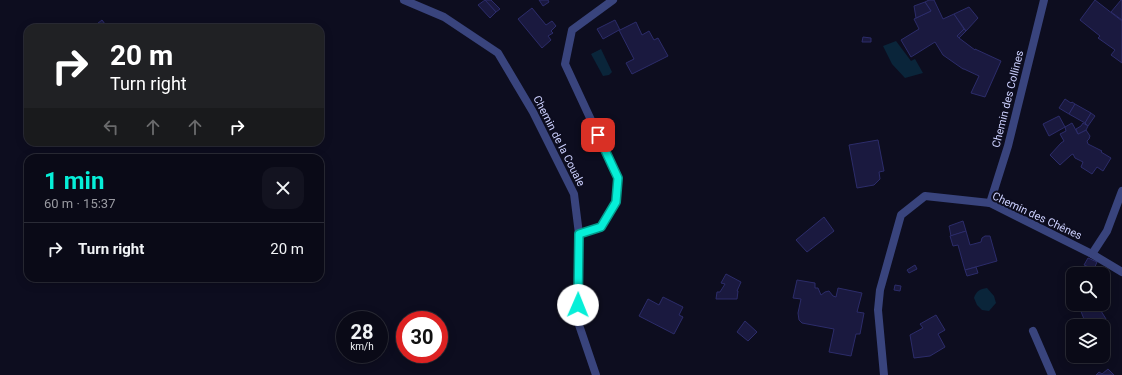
<!DOCTYPE html>
<meta charset="utf-8">
<style>
body{margin:0;font-family:Roboto,sans-serif;background:#131320;color:#f1f3f6;height:100vh;display:flex;flex-direction:column;font-size:15px;white-space:nowrap}
*{box-sizing:border-box;margin:0}
p{font-size:13px;color:#999aa1}
.icon{flex:none;width:22px;height:22px;fill:none;stroke:currentColor;stroke-width:2;stroke-linecap:round;stroke-linejoin:round}
.map{position:relative;flex:1;overflow:hidden}
.sheet{position:absolute;left:24px;top:154px;width:300px;height:128px;display:flex;flex-direction:column;background:#0a0a17;border-radius:12px;box-shadow:0 2px 10px #0003,0 0 0 1px #2a2b36}
.sheet>*{flex:none}
.banner{position:absolute;left:24px;top:24px;width:300px;height:122px;border-radius:12px;box-shadow:0 2px 10px #0003,0 0 0 1px #2a2b36;background:#202124;color:#fff;overflow:hidden}
.tools{position:absolute;left:1066px;top:267px;display:grid;gap:8px}
.tools a{display:grid;place-items:center;width:44px;height:44px;border-radius:8px;background:#0a0a17;box-shadow:0 2px 10px #0003,0 0 0 1px #2a2b36;font-size:20px}
.speed{position:absolute;left:336px;top:311px;display:flex;gap:8px;font-size:20px;font-weight:700;text-align:center}
.speed>*{display:grid;place-content:center;width:52px;height:52px;border-radius:50%;background:#0a0a17;box-shadow:0 2px 10px #0003,0 0 0 1px #2a2b36;line-height:1}
.speed small{font-size:10px;font-weight:400}
.speed .limit{border:6px solid #d22;background:#fff;color:#111}
.pin{position:absolute;display:grid;place-items:center;width:34px;height:34px;color:#fff;margin:-17px;border-radius:8px;box-shadow:0 2px 6px #0006}
.me{position:absolute;width:44px;margin:-22px;rotate:1deg;stroke-linejoin:round;filter:drop-shadow(0 0 3px #0008)}
.turn{display:flex;align-items:center;gap:14px;height:84px;padding:0 20px;font-size:18px}
.turn .icon{width:52px;height:52px;stroke-width:2.5}
.turn b{display:block;font-size:28px;line-height:34px}
.lanes{display:flex;align-items:center;height:38px;padding:0 20px;background:#0003;justify-content:center;gap:20px;direction:ltr}
.lanes .off{opacity:.35}
.round{display:grid;place-items:center;flex:none;width:42px;height:42px;border-radius:12px;background:#131320}
.head{display:flex;align-items:center;justify-content:space-between;height:68px;padding:0 20px}
h1{font-size:24px;font-weight:700;line-height:30px;color:#06efd8}
ul{padding:0;list-style:none}
li{display:flex;align-items:center;gap:12px;height:52px;padding:0 20px;border-top:1px solid #2a2b36}
li div{flex:1}
li b{display:block;font-size:15px}
li em{font-style:normal}
.map>svg:first-child{display:block}
.water{fill:#0a253a}
.building{fill:#1a193f;stroke:#2c2c6a}
.lines{fill:none;stroke-linecap:round;stroke-linejoin:round}
.service{stroke:#39447d;stroke-width:8}
.minor{stroke:#39447d;stroke-width:8}
.route-casing{stroke:#049b8c;stroke-width:10}
.route{stroke:#06efd8;stroke-width:7}
.labels{text-anchor:middle;dominant-baseline:central;stroke-width:4;stroke-linejoin:round;paint-order:stroke}
.street-label{font-size:11px;fill:#ccd0fe;stroke:#0d0d1f}
</style>
<div class="map">
<svg width="1122" height="375" viewBox="0 0 1122 375">
<rect width="100%" height="100%" fill="#0d0d1f"/>
<g class="water">
<path d="M896 41 911 61 915 59 923 73 905 78 892 64 883 46Z"/>
<path d="M601 49 612 72 609 75 603 76 591 54Z"/>
<path d="M987 288 994 296 996 303 989 311 982 310 977 305 974 298C976 291 980 289 987 288Z"/>
</g>
<g class="building">
<path d="M485 0H491L500 9 496 12Z"/>
<path d="M485 0 496 12 490 18 478 5Z"/>
<path d="M539 0H548L549 2 543 6Z"/>
<path d="M929 0H934L943 19 954 14 964 29 957 36 959 38 975 50V49L1001 61 985 97 971 93 979 76 964 69H963L943 55 935 42 911 57 901 40 919 29 914 19 931 11 925 2Z"/>
<path d="M1095 0 1122 21V63L1111 55 1115 50 1098 38 1100 36 1080 20Z"/>
<path d="M1121 0H1122V20L1111 12Z"/>
<path d="M925 2 931 11 916 18 914 6Z"/>
<path d="M969 7 978 18 966 31 954 14Z"/>
<path d="M532 8 546 25 552 21 556 26 551 31 553 33 548 36 551 40 542 48 518 19Z"/>
<path d="M102 20 108 28H94L93 27Z"/>
<path d="M615 20 620 30 636 22 642 35 649 31 654 40 658 38 668 56 632 74 626 63 634 59 619 30 603 39 597 29Z"/>
<path d="M964 29 966 31 959 38 957 36Z"/>
<path d="M863 37 871 38V42H862Z"/>
<path d="M1065 99 1071 103 1072 102 1075 104 1069 114 1059 108Z"/>
<path d="M1075 104 1091 113 1085 123 1069 114Z"/>
<path d="M1091 113 1095 116 1088 126 1085 123Z"/>
<path d="M1059 116 1065 127 1049 136 1043 124Z"/>
<path d="M1072 123 1078 134 1086 130 1090 136 1089 139 1087 141 1088 144 1102 151 1101 152 1111 158 1103 171 1097 167 1092 174 1081 167 1083 162 1075 158 1073 154 1071 155 1060 165 1050 155 1061 143 1064 141 1060 134 1066 131 1065 127Z"/>
<path d="M1083 123 1088 126 1086 130 1078 134 1076 129 1081 126Z"/>
<path d="M878 140 884 171 879 172 880 179 874 185 857 188 849 145Z"/>
<path d="M824 217 834 231 807 252 796 240Z"/>
<path d="M963 221 966 231 951 236 949 226Z"/>
<path d="M966 231 970 245 981 242 982 238 985 236H990L997 261 965 270 958 245 953 246 950 236Z"/>
<path d="M1088 258 1097 262 1094 269 1084 265Z"/>
<path d="M915 265 917 269 909 273 907 270Z"/>
<path d="M976 267 978 273 967 276 965 270Z"/>
<path d="M1081 269 1088 274H1076Z"/>
<path d="M726 274 741 282 737 291H738L737 299H716L717 292H720L725 284 721 283Z"/>
<path d="M797 280 815 283V288H818L821 295 825 292 829 291 833 296 836 297 838 288 862 293 857 312 864 313 860 334H856L851 356 829 352 834 329 802 323 799 320 798 313 801 299 793 298Z"/>
<path d="M895 285 901 286 900 291 894 290Z"/>
<path d="M663 297 683 307 679 315 683 317 674 334 639 316 648 299 659 305Z"/>
<path d="M1078 304H1101L1103 309 1101 311 1106 319 1102 321 1105 330 1103 331V326H1085L1082 319H1084Z"/>
<path d="M936 315 945 330 938 334 945 347 930 356 914 358 910 335 923 328 920 324Z"/>
<path d="M745 321 757 332 748 341 737 332Z"/>
<path d="M1108 369 1114 375H1096L1099 372 1102 374Z"/>
</g>
<g class="lines">
<g class="service">
<path d="M579 234 601 227 616 202 618 178 565 64 572 30 613 0"/>
<path d="M1033 331 1052 375"/>
</g>
<g class="minor">
<path d="M404 0 444 17 498 53 533 112 574 194 579 234 577 319 596 375"/>
<path d="M990 203 1008 146 1044 0"/>
<path d="M1092 254 1107 231 1122 191"/>
<path d="M884 375 878 310 880 290 901 215 925 196 990 203 1092 254 1122 272"/>
</g>
</g>
<g class="lines">
<g class="route-casing">
<path id="route" d="M578 305 579 234 601 227 616 202 618 178 598 135"/>
</g>
<use href="#route" class="route"/>
</g>
<g class="labels">
<g class="street-label">
<text transform="translate(1008 99) rotate(-76)">Chemin des Collines</text>
<text transform="translate(559 141) rotate(63)">Chemin de la Couale</text>
<text transform="translate(1037 216) rotate(25)">Chemin des Chênes</text>
</g>
</g>
</svg>
<div class="tools">
<a><svg class="icon" aria-label="search" viewBox="0 0 24 24"><circle cx="10" cy="10" r="6"/><path d="M15 15l6 6"/></svg></a>
<a><svg class="icon" aria-label="layers" viewBox="0 0 24 24"><path d="M12 4l9 5-9 5-9-5zM3 14l9 5 9-5"/></svg></a>
</div>
<div class="speed"><div>28<small>km/h</small></div><div class="limit">30</div></div>
<div class="pin" style="left:598px;top:135px;background:#d93025"><svg class="icon" aria-label="arrive" viewBox="0 0 24 24"><path d="M6 21V4h12l-3 4 3 4H6"/></svg></div>
<svg class="me" style="left:578px;top:305px" viewBox="-20 -20 40 40"><circle r="19" fill="#fff"/><path d="M0-13L10 11 0 6-10 11z" fill="#06efd8"/></svg>
<div class="banner">
<div class="turn"><svg class="icon" aria-label="right" viewBox="0 0 24 24"><path d="M7 20v-9h11M14 6l5 5-5 5"/></svg><div><b>20 m</b>Turn right</div></div>
<div class="lanes"><svg class="icon off" aria-label="left" viewBox="0 0 24 24"><path d="M17 20v-9H6M10 6l-5 5 5 5"/></svg><svg class="icon off" aria-label="ahead" viewBox="0 0 24 24"><path d="M12 20V5M6 11l6-6 6 6"/></svg><svg class="icon off" aria-label="ahead" viewBox="0 0 24 24"><path d="M12 20V5M6 11l6-6 6 6"/></svg><svg class="icon" aria-label="right" viewBox="0 0 24 24"><path d="M7 20v-9h11M14 6l5 5-5 5"/></svg></div>
</div>
<section class="sheet">
<div class="head"><div><h1>1 min</h1><p>60 m · 15:37</p></div><a class="round"><svg class="icon" aria-label="close" viewBox="0 0 24 24"><path d="M6 6l12 12M18 6L6 18"/></svg></a></div>
<ul>
<li><svg class="icon" aria-label="right" viewBox="0 0 24 24"><path d="M7 20v-9h11M14 6l5 5-5 5"/></svg><div><b>Turn right</b></div><em>20 m</em></li>
</ul>
</section>
</div>
